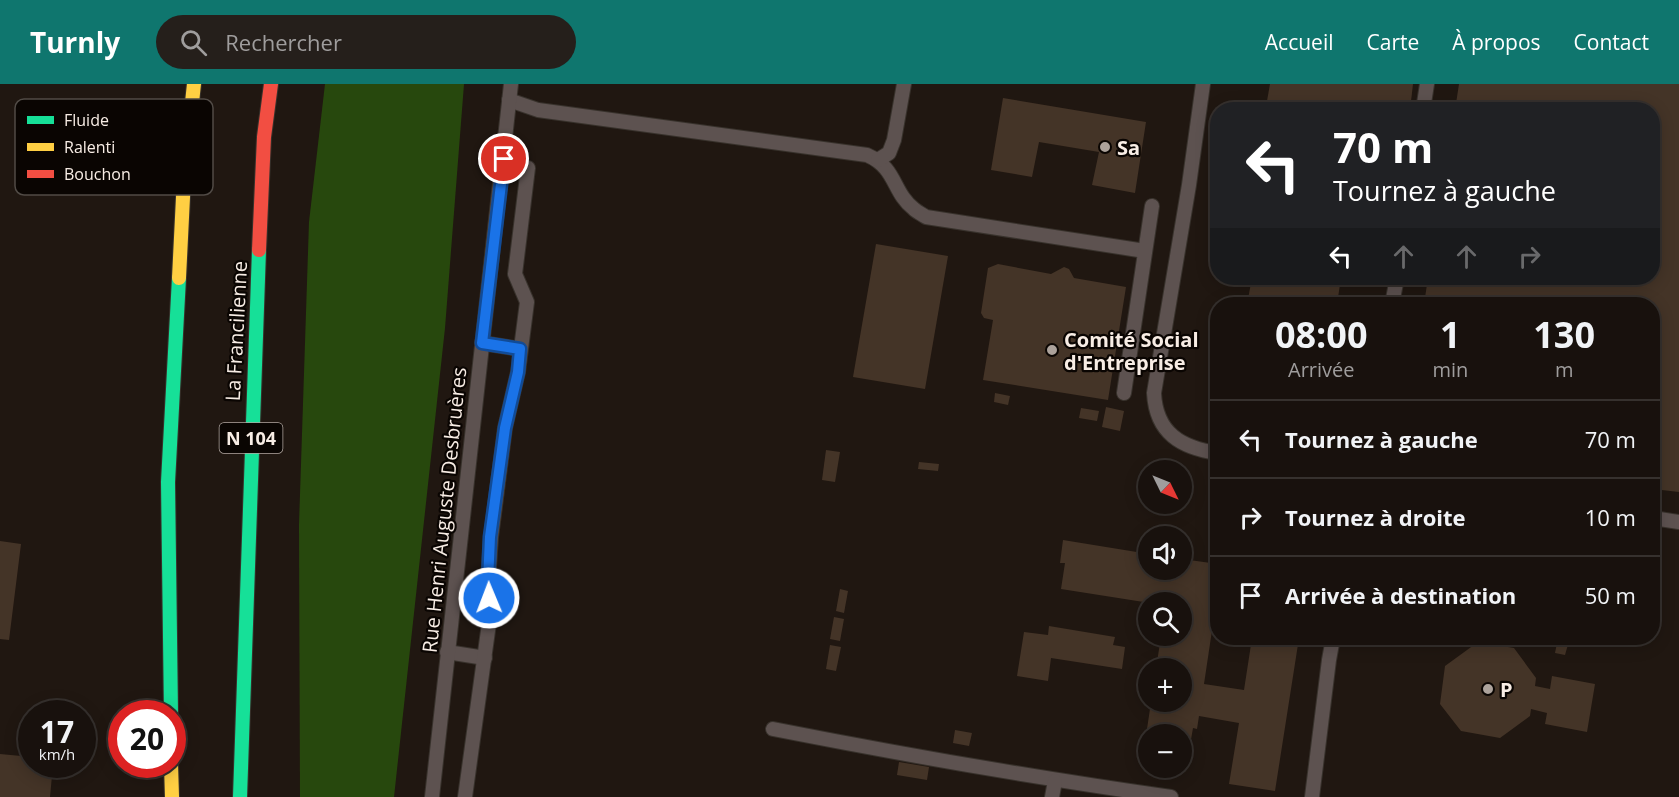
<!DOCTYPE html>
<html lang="fr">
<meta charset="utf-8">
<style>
body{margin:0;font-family:"Open Sans",sans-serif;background:#251f1b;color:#f1f3f6;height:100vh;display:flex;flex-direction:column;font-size:22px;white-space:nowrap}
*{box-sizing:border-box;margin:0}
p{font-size:20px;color:#9f9d9d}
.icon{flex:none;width:33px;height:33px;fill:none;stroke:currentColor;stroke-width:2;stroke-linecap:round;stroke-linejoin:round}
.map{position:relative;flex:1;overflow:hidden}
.drawer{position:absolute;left:1210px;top:213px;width:450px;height:348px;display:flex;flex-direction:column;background:#18110d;border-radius:24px;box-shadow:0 3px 15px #0003,0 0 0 2px #36312e}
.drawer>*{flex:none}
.banner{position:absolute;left:1210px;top:18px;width:450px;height:183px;border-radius:24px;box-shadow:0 3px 15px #0003,0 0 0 2px #36312e;background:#202124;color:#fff;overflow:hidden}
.needle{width:39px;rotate:133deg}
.buttons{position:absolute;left:1138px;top:376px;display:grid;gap:12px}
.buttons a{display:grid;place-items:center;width:54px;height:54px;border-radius:50%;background:#18110d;box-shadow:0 3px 15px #0003,0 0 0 2px #36312e;font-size:30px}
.speed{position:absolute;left:18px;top:616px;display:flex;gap:12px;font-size:30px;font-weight:700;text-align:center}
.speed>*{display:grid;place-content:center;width:78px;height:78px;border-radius:50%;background:#18110d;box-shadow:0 3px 15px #0003,0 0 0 2px #36312e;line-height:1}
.speed small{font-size:15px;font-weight:400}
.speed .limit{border:9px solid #d22;background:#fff;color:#111}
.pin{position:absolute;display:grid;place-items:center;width:51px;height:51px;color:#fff;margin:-26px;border:3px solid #fff;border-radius:50%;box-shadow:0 2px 6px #0007}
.me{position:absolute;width:66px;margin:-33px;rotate:359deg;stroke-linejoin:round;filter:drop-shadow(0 0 4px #0008)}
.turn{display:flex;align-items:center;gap:21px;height:126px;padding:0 24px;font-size:27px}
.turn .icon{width:78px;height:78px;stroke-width:2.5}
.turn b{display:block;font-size:42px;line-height:51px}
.lanes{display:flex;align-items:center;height:57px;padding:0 24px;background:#0003;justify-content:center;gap:30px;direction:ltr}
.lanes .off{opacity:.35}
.eta{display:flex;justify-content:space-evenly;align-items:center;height:102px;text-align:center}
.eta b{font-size:36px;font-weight:700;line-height:42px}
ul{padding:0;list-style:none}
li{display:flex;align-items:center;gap:18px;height:78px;padding:0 24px;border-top:2px solid #36312e}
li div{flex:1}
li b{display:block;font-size:22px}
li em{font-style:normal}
header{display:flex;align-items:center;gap:36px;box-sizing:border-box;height:84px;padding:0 30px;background:#0f766e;color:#fff}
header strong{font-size:28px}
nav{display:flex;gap:33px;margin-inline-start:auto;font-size:21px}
.search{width:420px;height:54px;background:#251f1b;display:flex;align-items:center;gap:15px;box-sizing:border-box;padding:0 21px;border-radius:33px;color:#9f9d9d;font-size:22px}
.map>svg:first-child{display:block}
.forest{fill:#27480d}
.building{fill:#443427}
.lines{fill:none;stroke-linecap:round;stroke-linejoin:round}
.lane-casing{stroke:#38322c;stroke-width:16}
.fast-casing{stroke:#38322c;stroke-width:16}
.slow-casing{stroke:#38322c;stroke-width:16}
.jam-casing{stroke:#38322c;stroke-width:16}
.lane{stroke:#5d5250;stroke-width:14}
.fast{stroke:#16e098;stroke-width:14}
.slow{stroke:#ffcf43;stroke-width:14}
.jam{stroke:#f24e42;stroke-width:14}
.route-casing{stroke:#114b97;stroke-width:15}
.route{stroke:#1a73e8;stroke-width:10}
.poi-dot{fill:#aca29b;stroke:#0a0502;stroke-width:2}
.labels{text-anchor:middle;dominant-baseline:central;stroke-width:4.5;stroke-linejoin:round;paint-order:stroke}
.shield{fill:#0a0502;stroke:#b1a7a1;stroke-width:1.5}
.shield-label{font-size:18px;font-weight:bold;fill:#f8ede5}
.poi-label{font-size:20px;font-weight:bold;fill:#f8ede5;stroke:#0a0502;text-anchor:start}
.street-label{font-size:20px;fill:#f8ede5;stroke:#0a0502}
.key{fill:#0a0502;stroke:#514b46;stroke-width:1.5}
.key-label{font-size:16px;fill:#f8ede5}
</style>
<header>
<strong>Turnly</strong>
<div class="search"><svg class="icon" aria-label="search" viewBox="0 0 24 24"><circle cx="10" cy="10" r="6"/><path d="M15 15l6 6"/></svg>Rechercher</div>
<nav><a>Accueil</a><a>Carte</a><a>À propos</a><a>Contact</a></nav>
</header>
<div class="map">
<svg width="1679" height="713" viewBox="0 0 1679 713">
<rect width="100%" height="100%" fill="#201711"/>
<path class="forest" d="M325 0H464L445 244 394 713H300L299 441 309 138Z"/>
<g class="building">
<path d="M1270 0H1413L1410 26H1319L1267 17Z"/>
<path d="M1459 0H1679V408L1653 405V220H1424L1428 194H1653V26H1455Z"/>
<path d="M1003 14 1146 38 1135 109 1092 101 1099 68 1039 58 1032 93 991 86Z"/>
<path d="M876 160 948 172 925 305 853 293Z"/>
<path d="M998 180 1051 190 1064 183 1069 185 1074 194 1126 203 1108 316 983 296 993 236 984 234 981 229 988 184Z"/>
<path d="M1252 194H1341L1337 220H1247Z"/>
<path d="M995 309 1010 312 1008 321 994 318Z"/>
<path d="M1106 323 1124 327 1120 347 1102 343Z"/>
<path d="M1081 324 1099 327 1097 337 1079 334Z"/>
<path d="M826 366 840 368 835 398 822 396Z"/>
<path d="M919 378 939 380 938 387 918 385Z"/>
<path d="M1063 456 1149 470V486H1182V475L1218 480V534L1214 533 1204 600 1244 606 1252 554H1299L1275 707 1229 700 1239 639 1199 632 1197 645 1193 644 1187 679 1182 678V651H1149V673L1143 672 1151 618H1182V585H1156L1161 552H1182V519H1150L1061 505 1065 479H1060Z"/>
<path d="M0 457 21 460 9 556 0 555Z"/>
<path d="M840 505 848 507 844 529 836 527Z"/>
<path d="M834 533 844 535 840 557 830 555Z"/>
<path d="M1049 542 1115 553 1113 561 1125 563 1122 585 1051 574 1048 597 1017 592 1024 548 1048 551Z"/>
<path d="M1558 554 1569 557 1565 571 1555 569Z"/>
<path d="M1478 558 1514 564 1536 594 1535 602 1550 605 1552 592 1595 600 1587 648 1545 640 1547 629 1531 625 1530 632 1500 654 1461 647 1440 620 1445 582Z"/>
<path d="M830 561 841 563 836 587 826 585Z"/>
<path d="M955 646 972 649 969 662 953 659Z"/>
<path d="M0 670 32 673V681H53L50 713H0Z"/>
<path d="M899 678 929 683 927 696 897 691Z"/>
</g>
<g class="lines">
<g class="lane-casing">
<g id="lane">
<path d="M1203 0 1189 101 1154 309C1156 349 1181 364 1218 369"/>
<path d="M509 16 538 26 867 71C897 84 892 108 914 125 917 128 922 130 926 133L1145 167"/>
<path d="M1423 26 1427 0"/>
<path d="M878 76 889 69 894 56 904 0"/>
<path d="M1392 220 1397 194"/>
<path d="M482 259 520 265"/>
<path d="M1124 309 1152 122"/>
<path d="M1653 434 1679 438"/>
<path d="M447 568 485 574"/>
<path d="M773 645C905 671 1037 694 1171 713"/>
<path d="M432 713 511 0"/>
<path d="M465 713 491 525 488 498 491 453 505 344 518 288 527 218 515 190 528 84"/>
<path d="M1052 713 1055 697"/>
<path d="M1312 713 1329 576 1333 554"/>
</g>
</g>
<g class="fast-casing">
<g id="fast">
<path d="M171 630 168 398 179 194"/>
<path d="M240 713 259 166"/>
</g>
</g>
<g class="slow-casing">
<g id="slow">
<path d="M179 194 184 93 194 0"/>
<path d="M171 681 172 713"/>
</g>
</g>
<g class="jam-casing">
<path id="jam" d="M259 166 264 53 271 0"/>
</g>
<use href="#lane" class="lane"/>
<use href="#fast" class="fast"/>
<use href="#slow" class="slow"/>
<use href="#jam" class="jam"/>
</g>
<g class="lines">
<g class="route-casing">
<path id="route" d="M489 514 488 498 490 453 505 344 518 288 520 265 482 259 504 75"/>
</g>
<use href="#route" class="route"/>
</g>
<g class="poi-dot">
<circle cx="1105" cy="63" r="6"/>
<circle cx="1052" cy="266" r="6"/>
<circle cx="1488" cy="605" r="6"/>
</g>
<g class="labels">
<rect class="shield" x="219.5" y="339" width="63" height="30" rx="4.5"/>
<g class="shield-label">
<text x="251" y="354">N 104</text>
</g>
<g class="poi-label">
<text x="1117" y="63">Sa</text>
<text x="1064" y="255">Comité Social<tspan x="1064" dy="23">d'Entreprise</tspan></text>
<text x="1500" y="605">P</text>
</g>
<g class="street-label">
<text transform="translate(236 247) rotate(-87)">La Francilienne</text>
<text transform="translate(444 426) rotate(-84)">Rue Henri Auguste Desbruères</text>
</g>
</g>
<rect x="15" y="15" width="198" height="96" rx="9" class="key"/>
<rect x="27" y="32" width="27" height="8" fill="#16e098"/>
<rect x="27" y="59" width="27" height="8" fill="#ffcf43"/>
<rect x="27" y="86" width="27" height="8" fill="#f24e42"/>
<g class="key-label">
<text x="64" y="42">Fluide</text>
<text x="64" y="69">Ralenti</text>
<text x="64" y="96">Bouchon</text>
</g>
</svg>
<div class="buttons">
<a><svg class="needle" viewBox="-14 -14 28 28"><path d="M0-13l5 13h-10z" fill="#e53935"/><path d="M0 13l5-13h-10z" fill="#9f9d9d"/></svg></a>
<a><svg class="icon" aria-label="sound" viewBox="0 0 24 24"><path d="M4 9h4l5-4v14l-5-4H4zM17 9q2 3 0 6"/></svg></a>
<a><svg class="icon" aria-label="search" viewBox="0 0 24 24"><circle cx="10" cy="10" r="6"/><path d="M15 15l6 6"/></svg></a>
<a>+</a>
<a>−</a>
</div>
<div class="speed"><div>17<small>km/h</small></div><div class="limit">20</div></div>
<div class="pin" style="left:504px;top:75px;background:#d93025"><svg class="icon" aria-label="arrive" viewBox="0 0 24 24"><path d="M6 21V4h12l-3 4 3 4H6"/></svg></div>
<svg class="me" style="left:489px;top:514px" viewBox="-20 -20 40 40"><circle r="17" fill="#1a73e8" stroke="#fff" stroke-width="3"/><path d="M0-11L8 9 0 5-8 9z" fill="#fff"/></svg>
<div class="banner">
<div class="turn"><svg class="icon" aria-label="left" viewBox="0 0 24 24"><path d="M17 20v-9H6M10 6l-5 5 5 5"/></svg><div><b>70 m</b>Tournez à gauche</div></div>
<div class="lanes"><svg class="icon" aria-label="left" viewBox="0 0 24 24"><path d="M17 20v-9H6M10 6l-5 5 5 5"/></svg><svg class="icon off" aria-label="ahead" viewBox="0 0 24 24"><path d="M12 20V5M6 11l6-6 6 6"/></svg><svg class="icon off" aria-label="ahead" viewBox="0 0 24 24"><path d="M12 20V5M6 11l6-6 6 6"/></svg><svg class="icon off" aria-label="right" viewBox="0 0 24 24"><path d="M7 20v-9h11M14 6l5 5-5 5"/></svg></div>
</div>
<section class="drawer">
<div class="eta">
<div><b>08:00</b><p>Arrivée</p></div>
<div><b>1</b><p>min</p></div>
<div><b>130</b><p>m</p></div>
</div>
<ul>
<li><svg class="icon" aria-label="left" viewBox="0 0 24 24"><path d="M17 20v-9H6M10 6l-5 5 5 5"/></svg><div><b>Tournez à gauche</b></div><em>70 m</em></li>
<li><svg class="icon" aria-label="right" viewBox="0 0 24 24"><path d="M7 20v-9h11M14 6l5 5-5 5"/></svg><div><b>Tournez à droite</b></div><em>10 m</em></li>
<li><svg class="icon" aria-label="arrive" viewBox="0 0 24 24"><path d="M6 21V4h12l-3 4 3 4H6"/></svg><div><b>Arrivée à destination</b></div><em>50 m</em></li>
</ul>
</section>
</div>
